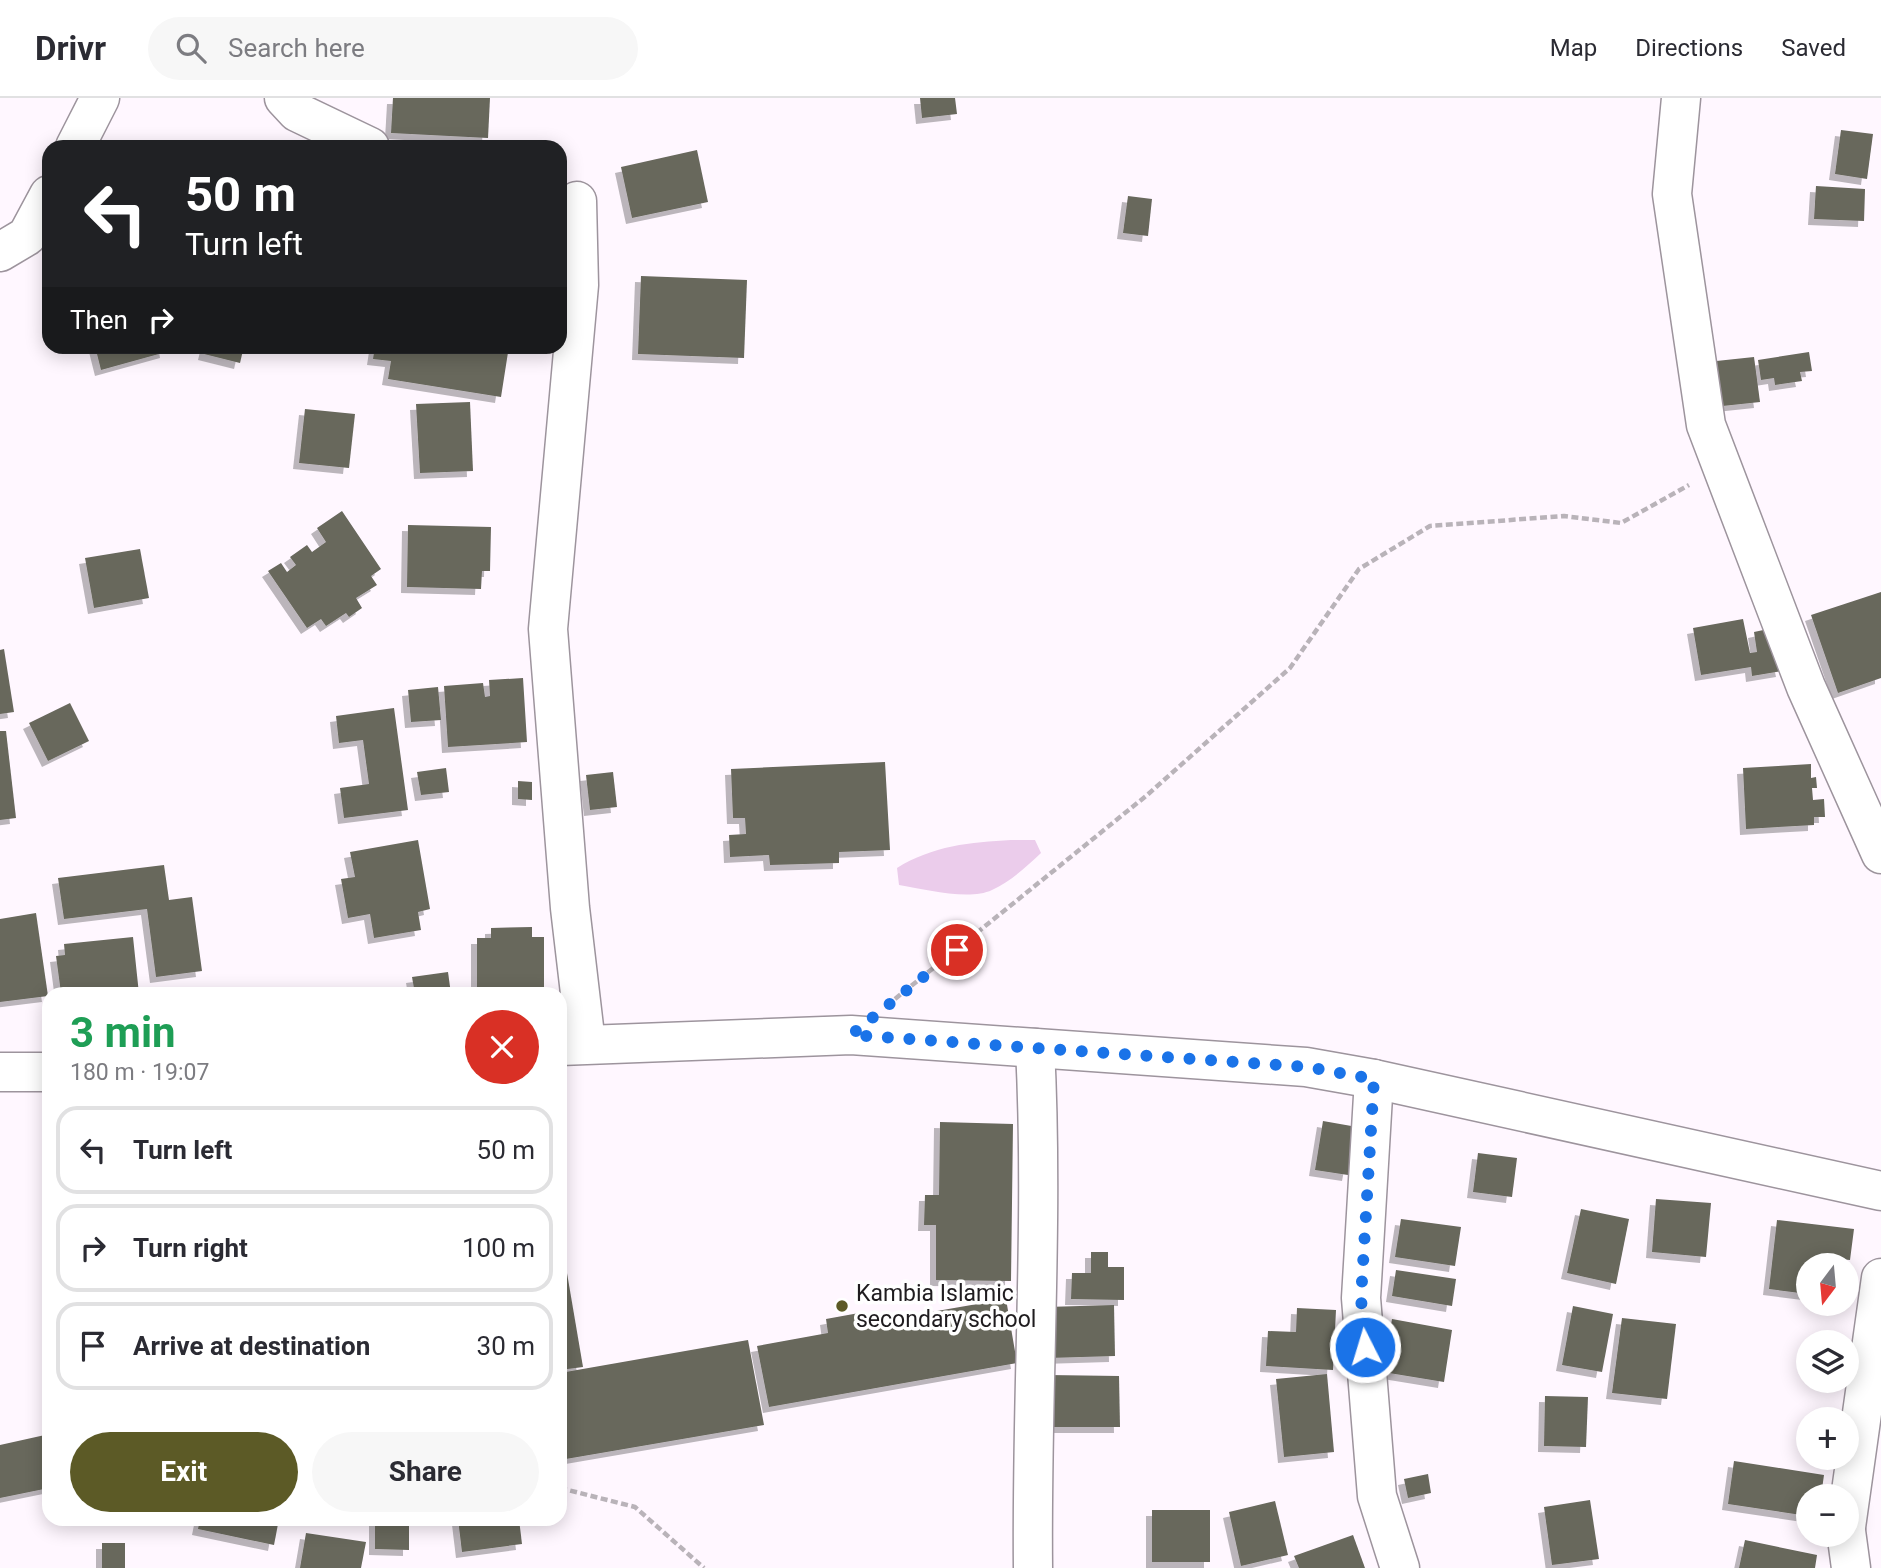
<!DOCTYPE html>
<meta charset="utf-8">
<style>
body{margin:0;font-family:Roboto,sans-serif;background:#f7f7f7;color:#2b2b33;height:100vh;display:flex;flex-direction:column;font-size:26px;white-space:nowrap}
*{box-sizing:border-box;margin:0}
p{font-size:23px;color:#7c7c81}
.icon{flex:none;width:38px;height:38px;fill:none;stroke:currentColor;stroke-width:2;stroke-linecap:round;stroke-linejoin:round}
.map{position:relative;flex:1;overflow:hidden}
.drawer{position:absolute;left:42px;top:889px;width:525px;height:539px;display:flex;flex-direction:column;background:#fff;border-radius:21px;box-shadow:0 4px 18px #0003}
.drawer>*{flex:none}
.guide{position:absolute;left:42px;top:42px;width:525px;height:214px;border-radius:21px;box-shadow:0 4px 18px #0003;background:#202124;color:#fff;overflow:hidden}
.needle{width:46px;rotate:196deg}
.buttons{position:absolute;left:1796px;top:1155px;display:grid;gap:14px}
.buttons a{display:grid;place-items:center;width:63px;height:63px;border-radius:50%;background:#fff;box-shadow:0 4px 18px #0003;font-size:35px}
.pin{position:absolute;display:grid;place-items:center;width:60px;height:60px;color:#fff;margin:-30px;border:4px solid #fff;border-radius:50%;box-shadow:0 2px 7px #0007}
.me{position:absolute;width:77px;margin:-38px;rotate:355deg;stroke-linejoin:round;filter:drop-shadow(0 0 5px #0008)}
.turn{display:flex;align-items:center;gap:24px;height:147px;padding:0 28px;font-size:32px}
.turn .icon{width:91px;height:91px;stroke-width:2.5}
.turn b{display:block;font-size:49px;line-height:60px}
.then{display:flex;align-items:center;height:66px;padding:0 28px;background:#0003;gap:14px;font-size:26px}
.round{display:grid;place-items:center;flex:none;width:74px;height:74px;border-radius:37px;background:#f7f7f7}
.summary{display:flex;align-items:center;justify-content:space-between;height:119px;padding:0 28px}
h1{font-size:42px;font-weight:700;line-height:52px;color:#1e9e55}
.cta{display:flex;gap:14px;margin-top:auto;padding:14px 28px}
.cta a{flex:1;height:80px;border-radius:42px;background:#5c5a26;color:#fff;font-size:28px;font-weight:700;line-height:80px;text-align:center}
.cta a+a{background:#f7f7f7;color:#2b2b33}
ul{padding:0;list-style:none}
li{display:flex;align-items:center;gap:21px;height:88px;margin:0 14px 10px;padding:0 14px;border:4px solid #e1e1e2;border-radius:21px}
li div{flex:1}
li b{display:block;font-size:26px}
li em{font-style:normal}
header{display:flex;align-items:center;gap:42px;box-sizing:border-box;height:98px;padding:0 35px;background:#fff;border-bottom:2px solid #e1e1e2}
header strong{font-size:33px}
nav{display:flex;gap:38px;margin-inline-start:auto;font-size:24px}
.search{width:490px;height:63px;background:#f7f7f7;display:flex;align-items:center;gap:18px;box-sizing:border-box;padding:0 24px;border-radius:38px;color:#7c7c81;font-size:26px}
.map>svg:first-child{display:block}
.green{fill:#ebcceb}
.building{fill:#67675c;filter:url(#shadow)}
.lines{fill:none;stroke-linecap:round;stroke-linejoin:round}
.minor-casing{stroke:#9d949d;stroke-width:41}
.path{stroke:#b9b3b9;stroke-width:4.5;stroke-dasharray:7 3.5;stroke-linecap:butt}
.minor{stroke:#fff;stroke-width:38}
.route{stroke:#1a73e8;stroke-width:12;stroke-dasharray:0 21.6}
.poi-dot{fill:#5c5a26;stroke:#fff;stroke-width:2.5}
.labels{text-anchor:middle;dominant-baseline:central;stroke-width:7;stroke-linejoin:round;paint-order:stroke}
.poi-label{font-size:23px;fill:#1f1c1f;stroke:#fff;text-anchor:start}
</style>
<header>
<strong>Drivr</strong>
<div class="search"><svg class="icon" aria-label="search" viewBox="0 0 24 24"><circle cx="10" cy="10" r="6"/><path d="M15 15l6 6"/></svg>Search here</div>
<nav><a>Map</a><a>Directions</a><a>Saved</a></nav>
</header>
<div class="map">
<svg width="1881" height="1470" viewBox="0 0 1881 1470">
<defs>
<filter id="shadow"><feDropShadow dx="-6" dy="6" stdDeviation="0" flood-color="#0004"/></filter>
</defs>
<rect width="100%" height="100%" fill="#fff7ff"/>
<path class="green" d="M1011 742H1035L1041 755C1026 769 1011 783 992 792 969 803 924 791 899 787L897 770C932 748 971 744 1011 742Z"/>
<g class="building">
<path d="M393 0H490L488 40 391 35Z"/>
<path d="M920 0H955L957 16 922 20Z"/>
<path d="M1841 32 1873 36 1867 81 1835 76Z"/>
<path d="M697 52 708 104 632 120 621 69Z"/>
<path d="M1816 88 1865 91 1864 123 1814 121Z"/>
<path d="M1128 98 1152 101 1148 138 1123 135Z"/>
<path d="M641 178 747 182 744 260 638 256Z"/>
<path d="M95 248H165L166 254 101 272Z"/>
<path d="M206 248H244L240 265 204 256Z"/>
<path d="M375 248H509L501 299 388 281 391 263 373 261Z"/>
<path d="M1809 254 1812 273 1800 274 1802 283 1775 287 1774 280 1761 282 1758 262Z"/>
<path d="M1754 259 1760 304 1713 309 1707 264Z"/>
<path d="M470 304 473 373 420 375 416 306Z"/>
<path d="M305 311 355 316 349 370 299 365Z"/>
<path d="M342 413 381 471 371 478 377 487 356 500 362 510 349 519 346 515 326 528 321 521 307 530 268 473 281 465 287 474 296 467 290 459 307 447 312 454 326 444 317 430Z"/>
<path d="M408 427 491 429 490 473H482L481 491 407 489Z"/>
<path d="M140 451 149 500 94 510 85 460Z"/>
<path d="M1881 494V580L1838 595 1811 517Z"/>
<path d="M1743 521 1750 555 1757 554 1754 534 1773 530 1782 573 1752 578 1751 569 1701 577 1693 530Z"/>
<path d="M4 551 14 614 0 616V552Z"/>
<path d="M523 580 527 644 448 649 444 588 483 585 485 599 490 598 489 582Z"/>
<path d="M438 589 441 622 411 624 408 592Z"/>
<path d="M70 605 89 643 48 663 29 625Z"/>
<path d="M394 610 408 712 344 720 340 690 369 686 363 642 339 645 336 618Z"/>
<path d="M0 633H6L16 720 0 722Z"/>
<path d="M885 664 890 752 839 754V765L770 767 769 757 730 759 729 737 746 736 745 720H733L731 671Z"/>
<path d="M1811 666V680L1816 679 1817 690H1812L1813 702 1824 701 1825 719H1814V727L1746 731 1743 670Z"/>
<path d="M446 670 449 694 421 697 417 674Z"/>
<path d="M613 674 617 709 590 712 586 677Z"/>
<path d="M518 683 532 684V702L518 701Z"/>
<path d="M418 742 430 811 418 814 421 832 374 840 370 816 348 820 341 781 355 779 350 754Z"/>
<path d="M164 767 169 802 192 799 202 873 156 879 147 811 64 821 58 780Z"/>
<path d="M36 815 48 898 0 904V821Z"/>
<path d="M532 829V839H544V895H477V840H491V830Z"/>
<path d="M133 839 139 896 61 895 56 858 65 857 64 846Z"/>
<path d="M448 874 451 896H415L412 879Z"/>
<path d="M1323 1023 1357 1029 1348 1077 1315 1072Z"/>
<path d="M940 1024 1013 1026 1011 1183 936 1182V1127H924L925 1097H939Z"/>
<path d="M1478 1055 1517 1060 1512 1099 1473 1094Z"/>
<path d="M1656 1101 1711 1105 1706 1159 1652 1154Z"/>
<path d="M1581 1111 1629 1121 1616 1186 1567 1175Z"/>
<path d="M1401 1121 1461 1129 1455 1168 1395 1159Z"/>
<path d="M1777 1122 1854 1131 1850 1162 1839 1161V1167H1808V1196L1769 1191Z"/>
<path d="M560 1134 583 1269 560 1272Z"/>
<path d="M1091 1154H1108V1169H1124V1202L1071 1201 1072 1175H1091Z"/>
<path d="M1396 1172 1456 1181 1452 1208 1392 1198Z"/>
<path d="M1006 1201 1017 1265 769 1309 757 1248 828 1235 826 1221 859 1215 862 1226Z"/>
<path d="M1114 1207 1115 1258 1048 1260 1046 1209Z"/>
<path d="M1573 1208 1613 1216 1602 1274 1562 1267Z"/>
<path d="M1297 1210 1336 1212 1333 1272 1266 1268 1268 1233 1296 1234Z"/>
<path d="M1622 1220 1676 1226 1667 1301 1612 1295Z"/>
<path d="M1392 1221 1452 1232 1444 1284 1383 1274Z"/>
<path d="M748 1242 764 1327 560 1362V1275Z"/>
<path d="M1327 1276 1334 1354 1284 1359 1276 1281Z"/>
<path d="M1048 1277 1119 1278 1120 1329H1049Z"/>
<path d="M1545 1298 1588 1299 1586 1349 1544 1348Z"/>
<path d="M45 1337 49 1355V1390L0 1400V1347Z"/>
<path d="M1734 1363 1824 1377 1821 1398H1808V1418L1728 1406Z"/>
<path d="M1428 1376 1431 1395 1408 1400 1404 1381Z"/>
<path d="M1590 1402 1599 1461 1552 1467 1544 1409Z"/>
<path d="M1275 1403 1288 1457 1241 1468 1229 1414Z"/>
<rect x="1152" y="1412" width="58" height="52"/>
<path d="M200 1421H279L274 1447 198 1431Z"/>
<path d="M375 1421H409V1452L375 1451Z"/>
<path d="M458 1421H519L522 1446 462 1454Z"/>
<path d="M306 1435 366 1444 361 1470H300Z"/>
<path d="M1353 1437 1365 1470H1299L1294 1458Z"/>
<path d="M1745 1442 1817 1457 1815 1470H1739Z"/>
<rect x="102" y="1445" width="23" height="25"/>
</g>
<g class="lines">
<g class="minor-casing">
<g id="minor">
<path d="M284 0 297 14 370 49"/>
<path d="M1681 0 1672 96 1706 327 1806 589 1881 756"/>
<path d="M75 49 100 0"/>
<path d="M577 103 579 187 548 531 570 810 586 946"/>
<path d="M0 154 27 138 49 97"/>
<path d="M560 948 851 937 1306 969 1374 981 1881 1093"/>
<path d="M0 974H49"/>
<path d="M1374 981 1361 1200 1377 1398 1400 1470"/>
<path d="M1846 1429 1881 1180"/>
<path d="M1846 1433 1851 1470"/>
<path d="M1033 1470C1031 1297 1044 1123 1035 950"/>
</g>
</g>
<g class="path">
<path d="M895 901 1146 698 1290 570 1359 471 1430 428 1564 418 1621 425 1689 387"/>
<path d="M560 1390 635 1409 704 1470"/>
</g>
<use href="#minor" class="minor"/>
</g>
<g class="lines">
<path class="route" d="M957 852 851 937 1307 969 1374 981 1361 1200 1365 1249"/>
</g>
<circle class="poi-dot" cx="842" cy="1208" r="7"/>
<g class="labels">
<g class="poi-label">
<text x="856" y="1195">Kambia Islamic<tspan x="856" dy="26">secondary school</tspan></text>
</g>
</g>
</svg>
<div class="buttons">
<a><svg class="needle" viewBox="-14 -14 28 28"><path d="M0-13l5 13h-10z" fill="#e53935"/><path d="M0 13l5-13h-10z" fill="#7c7c81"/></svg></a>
<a><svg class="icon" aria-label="layers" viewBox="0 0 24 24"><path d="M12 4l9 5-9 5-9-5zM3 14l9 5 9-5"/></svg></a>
<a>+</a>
<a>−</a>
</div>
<div class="pin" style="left:957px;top:852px;background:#d93025"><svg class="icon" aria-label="arrive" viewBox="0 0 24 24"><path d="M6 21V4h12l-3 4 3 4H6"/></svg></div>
<svg class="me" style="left:1365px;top:1249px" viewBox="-20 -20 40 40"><circle r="17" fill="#1a73e8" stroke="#fff" stroke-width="3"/><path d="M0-11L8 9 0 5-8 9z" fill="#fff"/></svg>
<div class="guide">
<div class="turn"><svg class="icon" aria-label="left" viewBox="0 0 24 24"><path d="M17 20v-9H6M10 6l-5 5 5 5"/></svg><div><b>50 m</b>Turn left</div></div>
<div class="then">Then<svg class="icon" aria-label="right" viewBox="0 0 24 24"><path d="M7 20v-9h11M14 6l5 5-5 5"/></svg></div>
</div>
<section class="drawer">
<div class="summary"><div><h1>3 min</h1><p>180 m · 19:07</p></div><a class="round" style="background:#d93025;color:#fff"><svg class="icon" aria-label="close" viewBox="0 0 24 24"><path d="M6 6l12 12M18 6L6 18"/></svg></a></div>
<ul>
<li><svg class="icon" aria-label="left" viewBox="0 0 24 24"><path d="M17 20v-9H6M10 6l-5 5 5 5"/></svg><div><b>Turn left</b></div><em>50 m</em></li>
<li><svg class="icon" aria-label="right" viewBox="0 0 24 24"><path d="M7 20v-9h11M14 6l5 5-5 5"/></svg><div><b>Turn right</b></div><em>100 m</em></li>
<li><svg class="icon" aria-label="arrive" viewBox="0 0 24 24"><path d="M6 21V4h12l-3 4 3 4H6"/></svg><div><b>Arrive at destination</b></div><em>30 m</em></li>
</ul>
<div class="cta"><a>Exit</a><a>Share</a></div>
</section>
</div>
